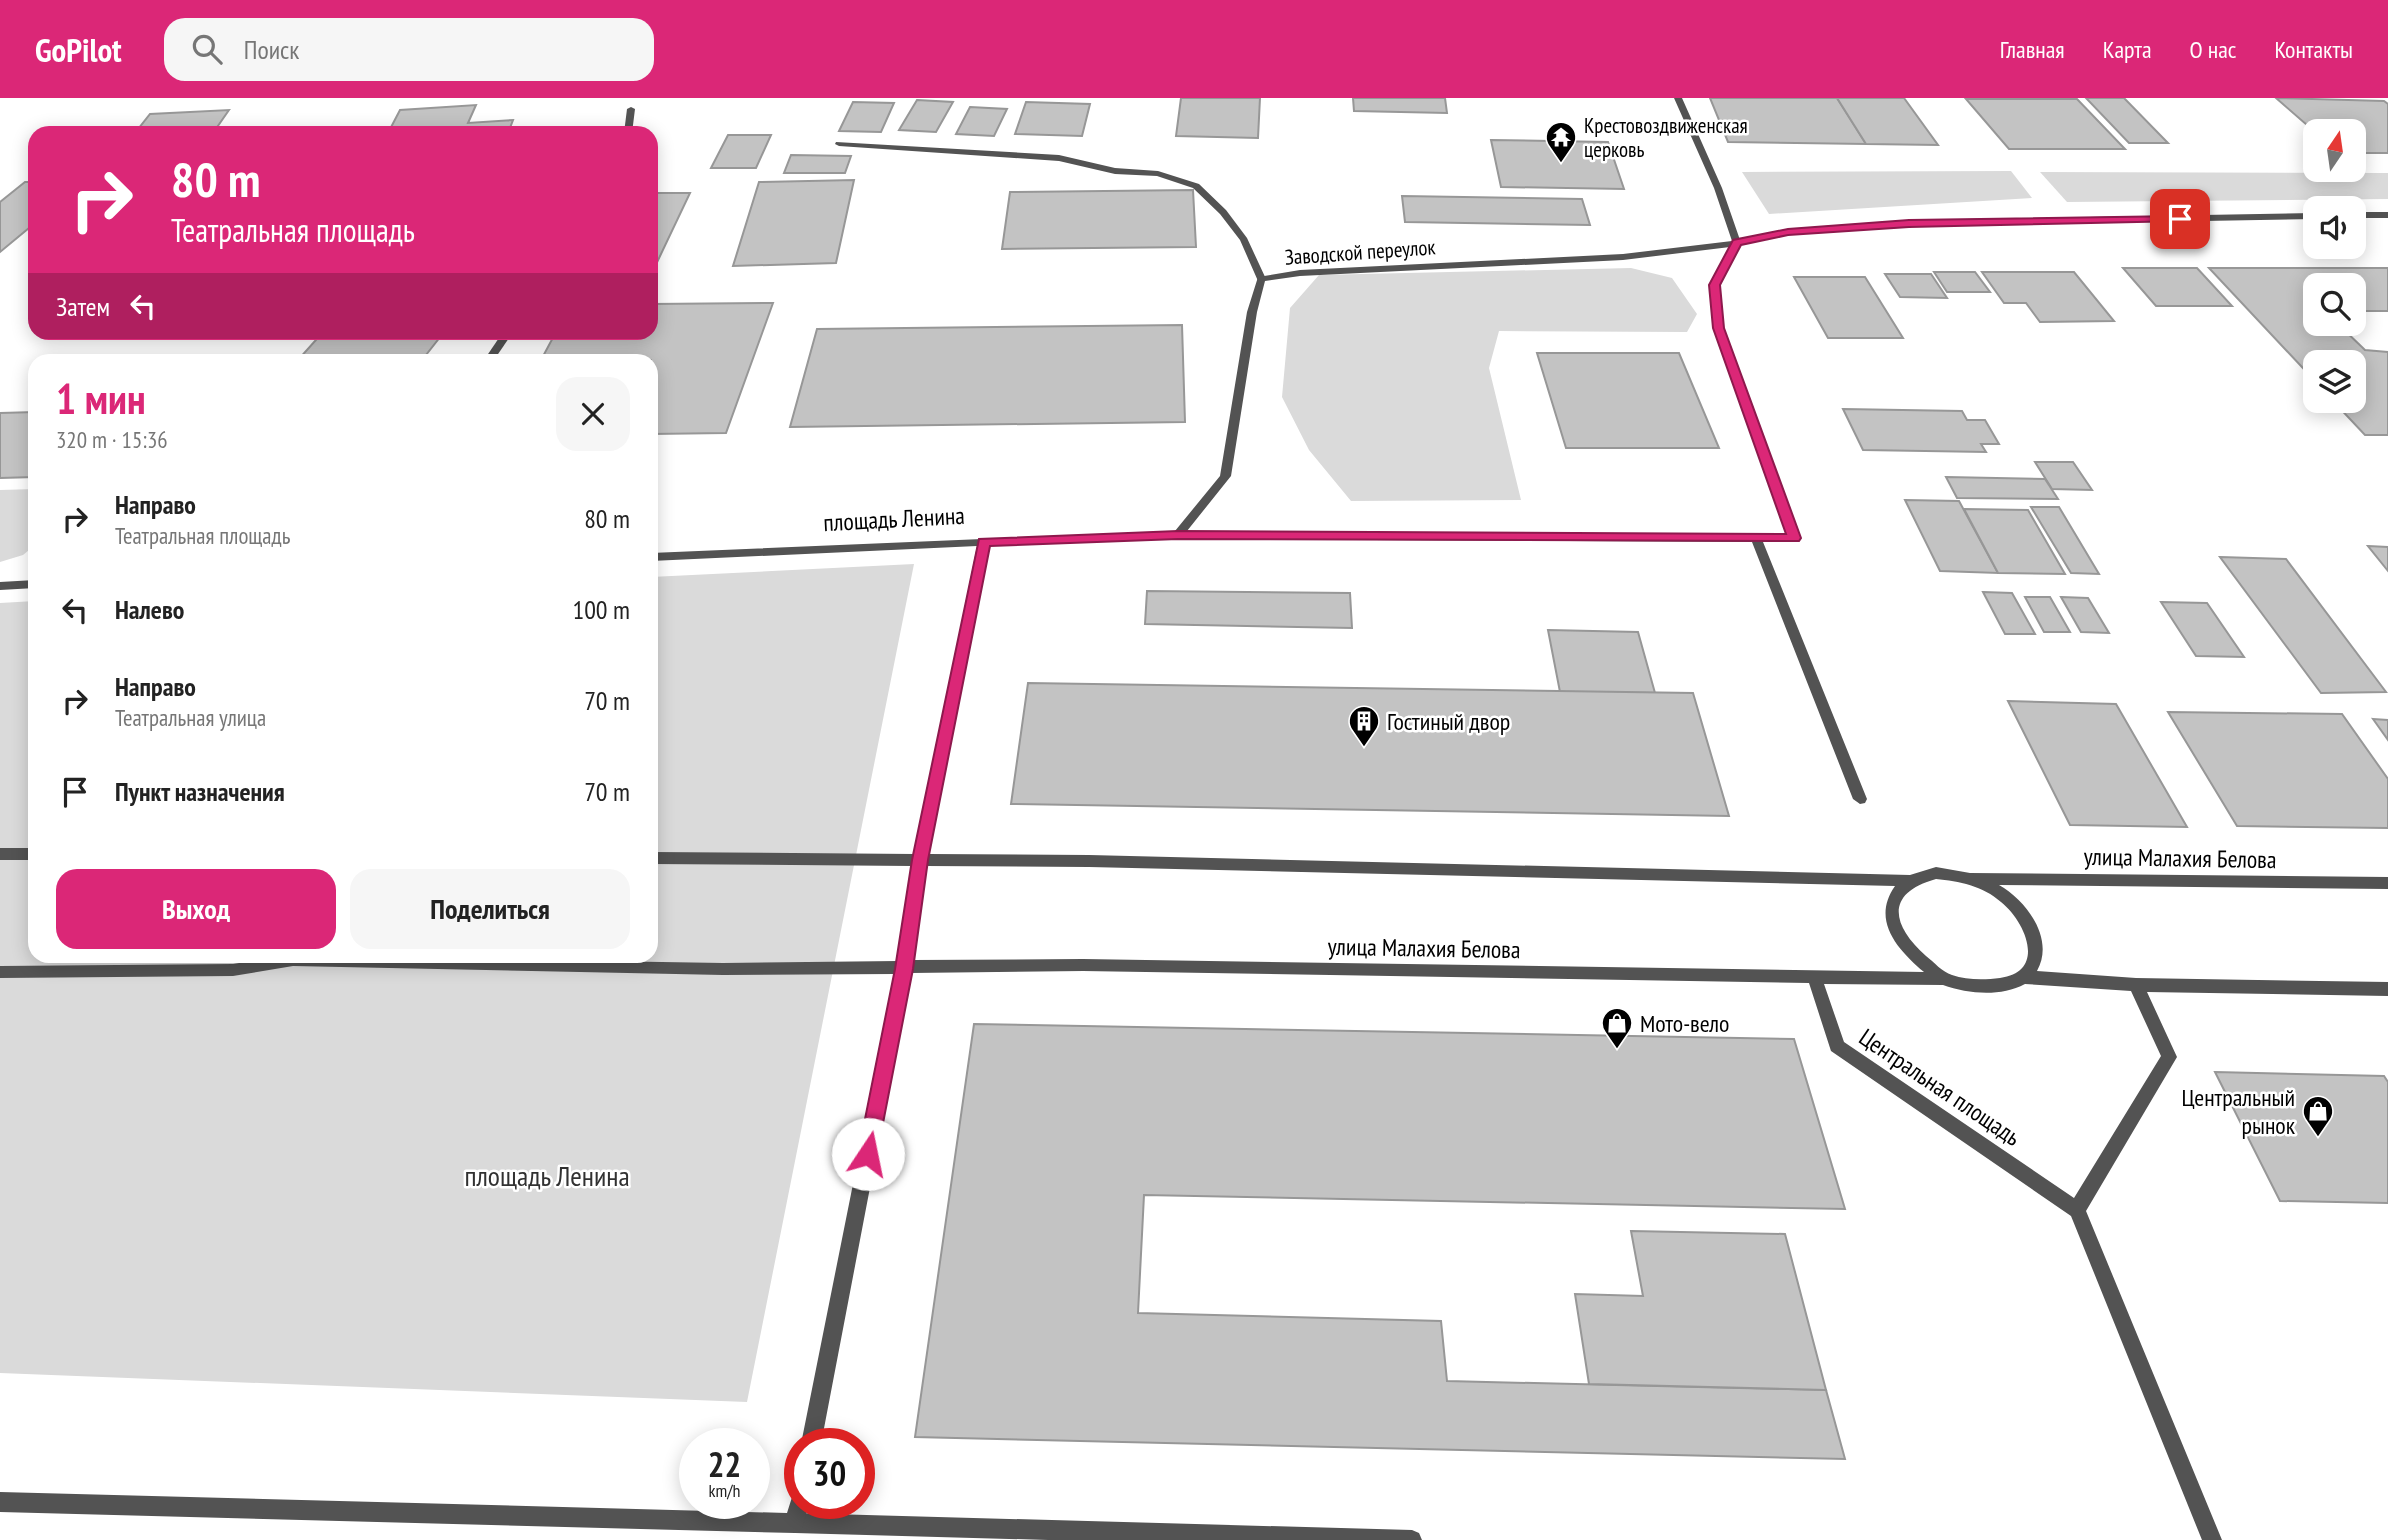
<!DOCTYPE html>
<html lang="ru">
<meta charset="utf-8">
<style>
body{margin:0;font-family:"PT Sans Narrow",sans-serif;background:#f6f6f6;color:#222;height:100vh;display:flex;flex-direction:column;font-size:26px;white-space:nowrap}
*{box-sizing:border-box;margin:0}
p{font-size:23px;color:#767676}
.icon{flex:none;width:38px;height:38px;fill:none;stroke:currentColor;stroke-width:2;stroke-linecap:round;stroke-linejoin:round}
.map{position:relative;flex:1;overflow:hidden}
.sheet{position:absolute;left:28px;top:256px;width:630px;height:609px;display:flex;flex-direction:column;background:#fff;border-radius:21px;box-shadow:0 4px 18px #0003}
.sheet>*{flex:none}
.banner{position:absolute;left:28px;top:28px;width:630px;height:214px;border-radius:21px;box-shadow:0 4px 18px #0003;background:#db2777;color:#fff;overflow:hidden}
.needle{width:46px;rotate:13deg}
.fabs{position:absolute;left:2303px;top:21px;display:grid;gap:14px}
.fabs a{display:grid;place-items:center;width:63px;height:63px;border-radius:14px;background:#fff;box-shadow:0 4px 18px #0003;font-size:35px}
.speed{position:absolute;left:679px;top:1330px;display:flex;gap:14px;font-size:35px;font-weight:700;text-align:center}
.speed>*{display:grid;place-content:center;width:91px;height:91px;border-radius:50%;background:#fff;box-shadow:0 4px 18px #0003;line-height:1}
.speed small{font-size:18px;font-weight:400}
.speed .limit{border:10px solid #d22;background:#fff;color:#111}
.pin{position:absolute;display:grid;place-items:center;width:60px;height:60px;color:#fff;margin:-30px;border-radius:14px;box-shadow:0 4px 10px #0006}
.me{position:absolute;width:77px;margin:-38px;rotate:11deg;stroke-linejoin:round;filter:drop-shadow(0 0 5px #0008)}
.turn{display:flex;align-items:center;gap:24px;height:147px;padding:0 28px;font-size:32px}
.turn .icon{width:91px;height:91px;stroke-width:2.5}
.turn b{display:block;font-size:49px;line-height:60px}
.then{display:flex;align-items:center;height:66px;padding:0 28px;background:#0003;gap:14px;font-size:26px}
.round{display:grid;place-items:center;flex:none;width:74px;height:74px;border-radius:21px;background:#f6f6f6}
.headline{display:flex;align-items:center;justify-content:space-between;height:119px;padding:0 28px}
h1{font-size:42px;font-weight:700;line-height:52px;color:#db2777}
.button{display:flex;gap:14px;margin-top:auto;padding:14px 28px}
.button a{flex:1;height:80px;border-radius:21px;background:#db2777;color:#fff;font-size:28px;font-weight:700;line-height:80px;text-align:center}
.button a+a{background:#f6f6f6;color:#222}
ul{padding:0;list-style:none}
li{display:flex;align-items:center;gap:21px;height:91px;padding:0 28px}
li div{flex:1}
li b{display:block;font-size:26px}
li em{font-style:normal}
header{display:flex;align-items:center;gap:42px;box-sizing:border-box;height:98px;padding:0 35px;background:#db2777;color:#fff}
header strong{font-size:33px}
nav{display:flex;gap:38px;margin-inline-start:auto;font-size:24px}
.search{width:490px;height:63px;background:#f6f6f6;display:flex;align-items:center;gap:18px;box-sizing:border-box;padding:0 24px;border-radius:21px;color:#767676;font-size:26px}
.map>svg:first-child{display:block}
.green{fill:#dadada}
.building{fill:#c3c3c3;stroke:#979797;stroke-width:2}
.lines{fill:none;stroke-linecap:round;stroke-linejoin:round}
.lane{fill:#535353;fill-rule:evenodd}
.street{fill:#535353;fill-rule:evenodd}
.route{fill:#db2777;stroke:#8e194d;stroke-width:2}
.labels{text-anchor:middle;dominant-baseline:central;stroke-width:5;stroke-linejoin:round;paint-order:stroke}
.far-poi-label{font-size:21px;fill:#000;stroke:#fff;text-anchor:start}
.far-street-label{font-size:21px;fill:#000;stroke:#fff}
.street-label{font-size:24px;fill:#000;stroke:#fff}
.poi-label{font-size:24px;fill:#000;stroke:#fff;text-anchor:start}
.near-park-label{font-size:28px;fill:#313131;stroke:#fff}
</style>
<header>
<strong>GoPilot</strong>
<div class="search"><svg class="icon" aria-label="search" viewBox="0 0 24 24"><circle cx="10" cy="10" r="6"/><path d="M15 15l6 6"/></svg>Поиск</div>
<nav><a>Главная</a><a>Карта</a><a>О нас</a><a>Контакты</a></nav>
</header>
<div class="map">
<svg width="2388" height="1442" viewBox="0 0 2388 1442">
<rect width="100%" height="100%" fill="#fff"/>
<g class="green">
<path d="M2011 73 2032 100 1769 116 1742 74Z"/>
<path d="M2040 74 2388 75V101L2067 104Z"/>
<path d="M1631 170 1672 180 1697 216 1687 234 1499 233 1489 270 1521 402 1351 403 1309 352 1282 299 1290 210 1319 177Z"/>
<path d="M35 391V447L23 457 0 464V392Z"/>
<path d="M914 466 747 1304 0 1275V505L35 503V858H651V479Z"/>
</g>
<g class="building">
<path d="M1181 0H1260L1258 40 1176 38Z"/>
<path d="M1353 0H1445L1447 15 1354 13Z"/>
<path d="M1710 0H1837L1866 46 1728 44Z"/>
<path d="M1837 0H1904L1938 47 1866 46Z"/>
<path d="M2086 0H2124L2168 45H2129Z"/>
<path d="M2276 0 2384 3 2388 6V55H2354V33L2315 34Z"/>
<path d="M1966 1H2077L2125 51H2009Z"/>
<path d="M917 2 953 4 936 34 899 32Z"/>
<path d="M853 4 894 5 881 34 839 33Z"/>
<path d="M1026 4 1090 6 1082 38 1015 36Z"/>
<path d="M476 7 468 25 513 22 508 35H388L400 12Z"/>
<path d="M970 9 1007 11 994 38 956 36Z"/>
<path d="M229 12 213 35H135L150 16Z"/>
<path d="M728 37H771L756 70H711Z"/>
<path d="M1491 42 1608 44 1624 91 1501 89Z"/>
<path d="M791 57 851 58 845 75H784Z"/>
<path d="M854 82 836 165 733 168 759 84Z"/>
<path d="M25 84H35V125L0 154V104Z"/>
<path d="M1193 92 1196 149 1002 151 1010 94Z"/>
<path d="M651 95H690L651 177Z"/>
<path d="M1402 98 1582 101 1590 127 1405 124Z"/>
<path d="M2123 170H2197L2232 208H2156Z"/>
<path d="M2209 170H2388V213H2354V187H2315V226H2338L2365 252 2388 254V337H2365L2333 303H2354V264H2315V283Z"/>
<path d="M1934 174H1975L1990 194H1947Z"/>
<path d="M1982 174H2074L2114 223 2040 224 2026 205H2004Z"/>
<path d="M1885 176H1931L1947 200 1900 199Z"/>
<path d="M1794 179H1865L1903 240H1828Z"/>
<path d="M773 205 726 335 651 336V262H541L556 234H651V206Z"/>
<path d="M1182 227 1185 324 790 329 817 231Z"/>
<path d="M323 234H444L422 262H298Z"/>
<path d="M1537 255H1679L1719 350H1566Z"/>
<path d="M1843 311 1962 313 1967 322H1985L1999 346H1981L1986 354 1863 352Z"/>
<path d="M35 314V379L0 380V315Z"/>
<path d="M2035 364H2073L2092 392 2052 391Z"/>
<path d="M1946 379 2045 381 2058 401 1957 400Z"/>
<path d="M1905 402 1959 403 1998 475 1940 473Z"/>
<path d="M2031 409H2059L2099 476 2071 475Z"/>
<path d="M1964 411 2028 412 2065 476 1998 475Z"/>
<path d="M2368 448 2388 449V473Z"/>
<path d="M2220 459 2286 461 2386 594 2321 595Z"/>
<path d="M1147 493 1350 495 1352 530 1145 526Z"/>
<path d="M1983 494 2012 495 2035 536H2005Z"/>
<path d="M2025 499H2050L2070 534H2044Z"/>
<path d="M2061 499 2088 500 2109 535 2081 534Z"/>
<path d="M2161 504 2207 505 2244 559 2196 558Z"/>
<path d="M1548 532 1638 534 1655 595 1560 594Z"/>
<path d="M1028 585 1693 595 1729 718 1011 706Z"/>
<path d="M2008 603 2116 606 2187 729 2070 727Z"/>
<path d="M2168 614 2342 616 2388 681V730L2237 728Z"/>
<path d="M2373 621 2388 622V642Z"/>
<path d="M974 926 1794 941 1845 1111 1144 1097 1138 1215 1441 1223 1447 1283 1826 1292 1845 1361 915 1339Z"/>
<path d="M2215 974 2384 978 2388 984V1105L2280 1103Z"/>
<path d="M1631 1133 1785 1136 1826 1292 1589 1286 1575 1196 1643 1198Z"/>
</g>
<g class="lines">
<g class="lane">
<path d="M631 9 635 11 632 35H624L627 11Z"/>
<path d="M836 44 1059 57 1115 70 1158 73 1199 86 1226 112 1247 140 1266 181 1258 183 1240 142 1220 116 1193 90 1157 78 1115 76 1059 63 839 48 835 46Z"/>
<path d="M503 234H513L494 262H484Z"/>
<path d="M795 1415 1412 1432 1419 1435 1422 1442H1048L795 1435 788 1432 785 1425 788 1418Z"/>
</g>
<g class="street">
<path d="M1674 0H1682L1722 90 1740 142 1788 131 1909 122 2315 115V121L1909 128 1788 137 1740 147 1719 187 1724 230 1800 440 1794 444H1763L1867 701 1865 705 1860 706 1853 701 1752 444 1178 441 989 448 928 756 1089 757 1910 777 1936 769 1970 775 2388 779V791L1999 787C2027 803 2055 841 2037 873L2136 880 2388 884V898L2147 894 2177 959 2086 1113 2222 1442H2202L2071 1118 1831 953 1809 885 1083 873 911 875 821 1346H801L895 876 723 877 293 868 233 878 0 880V868L233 866 281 858 723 865 898 863 912 768 651 766V754L914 756 977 448 651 463V455L1175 433 1220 378 1247 214 1258 179 1300 172 1623 156 1732 143 1714 90ZM1730 149 1709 187 1714 230 1787 436 1187 433 1231 378 1257 214 1265 183 1300 178 1623 162ZM926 768 1089 769 1895 788C1871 822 1897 851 1924 874L1083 861 913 862ZM1936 781C1959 783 1983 788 2001 804 2026 824 2047 874 2000 880 1984 882 1966 882 1952 877 1942 874 1934 864 1926 858 1891 827 1885 795 1936 781ZM1824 886 1943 887C1969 896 2000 899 2025 886L2131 893 2161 958 2074 1100 1844 944Z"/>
<rect x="2354" y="114" width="34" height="6"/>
<path d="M35 482V490L0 492V484Z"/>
<rect x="0" y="750" width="35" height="12"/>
<path d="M800 1393V1405H809L802 1432 795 1435 0 1414V1394L787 1415 793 1396Z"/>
</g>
</g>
<path class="route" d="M2180 118H2183V123L1909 129 1788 137 1741 147 1720 187 1724 230 1801 440 1799 443 1178 441 990 448 928 762 913 871 877 1056 875 1062 868 1065 861 1062 858 1056 895 871 912 762 979 441 1178 433 1786 436 1713 230 1709 187 1733 142 1788 131 1909 122Z"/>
<defs>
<g id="temple-pin" transform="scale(1.575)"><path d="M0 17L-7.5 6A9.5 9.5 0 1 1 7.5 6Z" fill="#000" stroke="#fff"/><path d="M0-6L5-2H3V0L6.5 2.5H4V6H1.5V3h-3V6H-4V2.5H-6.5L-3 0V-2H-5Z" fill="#fff"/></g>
<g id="building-pin" transform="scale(1.575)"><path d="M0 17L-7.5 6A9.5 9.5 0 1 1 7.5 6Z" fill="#000" stroke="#fff"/><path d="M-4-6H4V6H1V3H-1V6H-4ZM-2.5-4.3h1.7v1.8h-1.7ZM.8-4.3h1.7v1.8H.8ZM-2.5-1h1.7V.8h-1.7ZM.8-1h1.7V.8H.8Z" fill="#fff"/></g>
<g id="shop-pin" transform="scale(1.575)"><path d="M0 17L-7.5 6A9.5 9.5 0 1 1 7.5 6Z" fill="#000" stroke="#fff"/><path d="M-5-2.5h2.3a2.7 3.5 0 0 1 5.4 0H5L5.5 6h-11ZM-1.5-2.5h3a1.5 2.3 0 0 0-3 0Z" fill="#fff"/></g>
</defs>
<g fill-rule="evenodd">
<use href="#temple-pin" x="1561" y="39"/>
<use href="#building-pin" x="1364" y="623"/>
<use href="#shop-pin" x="1617" y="925"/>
<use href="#shop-pin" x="2318" y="1013"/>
</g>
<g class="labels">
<g class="far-poi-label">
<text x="1584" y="27">Крестовоздвиженская<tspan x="1584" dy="24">церковь</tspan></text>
</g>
<g class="far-street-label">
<text transform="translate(1360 154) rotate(-4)">Заводской переулок</text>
</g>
<g class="street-label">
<text transform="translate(894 421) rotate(-3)">площадь Ленина</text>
<text transform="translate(2180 760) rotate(1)">улица Малахия Белова</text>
<text transform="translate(1424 850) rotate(1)">улица Малахия Белова</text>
<text transform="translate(1940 989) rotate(34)">Центральная площадь</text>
</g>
<g class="poi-label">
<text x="1387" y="623">Гостиный двор</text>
<text x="1640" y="925">Мото-вело</text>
<text x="2295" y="999" text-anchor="end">Центральный<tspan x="2295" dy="28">рынок</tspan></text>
</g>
<g class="near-park-label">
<text x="547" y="1077">площадь Ленина</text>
</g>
</g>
</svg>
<div class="fabs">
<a><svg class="needle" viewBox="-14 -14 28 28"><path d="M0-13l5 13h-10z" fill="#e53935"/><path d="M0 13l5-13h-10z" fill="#767676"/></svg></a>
<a><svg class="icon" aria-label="sound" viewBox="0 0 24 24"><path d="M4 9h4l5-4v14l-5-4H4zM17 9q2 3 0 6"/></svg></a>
<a><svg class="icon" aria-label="search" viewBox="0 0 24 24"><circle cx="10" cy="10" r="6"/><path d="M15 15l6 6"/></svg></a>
<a><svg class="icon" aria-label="layers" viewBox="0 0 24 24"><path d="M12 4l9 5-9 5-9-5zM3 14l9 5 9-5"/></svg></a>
</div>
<div class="speed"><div>22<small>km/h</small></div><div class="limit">30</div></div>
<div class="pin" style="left:2180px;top:121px;background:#d93025"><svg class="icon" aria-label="arrive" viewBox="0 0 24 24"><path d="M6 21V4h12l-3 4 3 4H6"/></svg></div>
<svg class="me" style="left:868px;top:1056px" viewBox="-20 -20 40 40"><circle r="19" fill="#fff"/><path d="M0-13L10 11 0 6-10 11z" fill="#db2777"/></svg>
<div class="banner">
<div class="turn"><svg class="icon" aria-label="right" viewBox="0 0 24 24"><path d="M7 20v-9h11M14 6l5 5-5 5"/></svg><div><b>80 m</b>Театральная площадь</div></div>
<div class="then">Затем<svg class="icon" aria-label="left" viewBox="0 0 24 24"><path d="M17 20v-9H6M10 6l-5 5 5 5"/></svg></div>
</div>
<section class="sheet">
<div class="headline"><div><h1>1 мин</h1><p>320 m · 15:36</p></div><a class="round"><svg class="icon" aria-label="close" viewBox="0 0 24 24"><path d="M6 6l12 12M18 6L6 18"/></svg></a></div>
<ul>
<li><svg class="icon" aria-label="right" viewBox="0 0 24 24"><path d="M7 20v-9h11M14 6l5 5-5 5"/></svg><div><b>Направо</b><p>Театральная площадь</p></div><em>80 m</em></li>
<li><svg class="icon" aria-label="left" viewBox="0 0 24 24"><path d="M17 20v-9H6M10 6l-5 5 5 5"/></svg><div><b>Налево</b></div><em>100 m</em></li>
<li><svg class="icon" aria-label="right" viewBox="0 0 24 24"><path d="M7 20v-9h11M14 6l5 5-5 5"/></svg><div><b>Направо</b><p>Театральная улица</p></div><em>70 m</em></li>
<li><svg class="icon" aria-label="arrive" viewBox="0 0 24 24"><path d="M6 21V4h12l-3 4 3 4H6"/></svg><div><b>Пункт назначения</b></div><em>70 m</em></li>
</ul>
<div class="button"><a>Выход</a><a>Поделиться</a></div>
</section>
</div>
